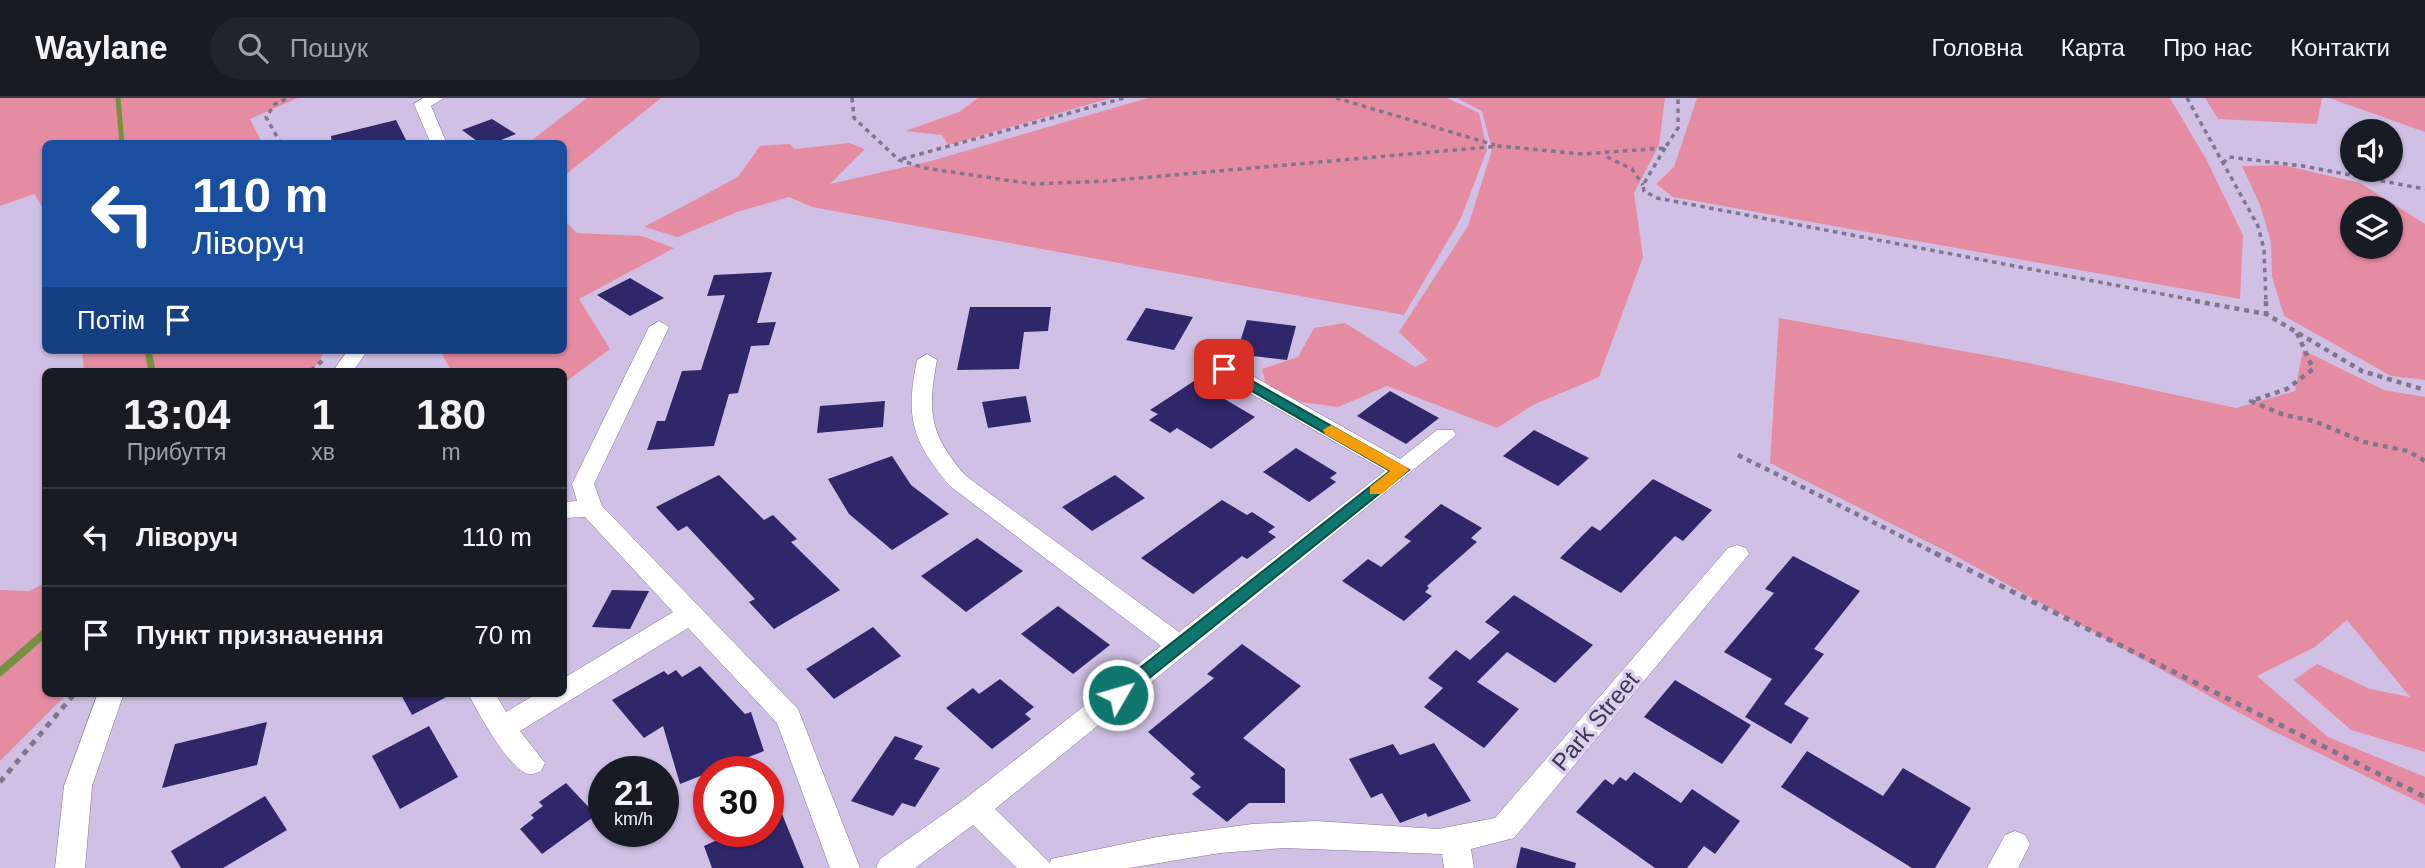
<!DOCTYPE html>
<html lang="uk">
<meta charset="utf-8">
<style>
body{margin:0;font-family:Arial,sans-serif;background:#20242c;color:#f1f3f6;height:100vh;display:flex;flex-direction:column;font-size:26px;white-space:nowrap}
*{box-sizing:border-box;margin:0}
p{font-size:23px;color:#9ea1a6}
.icon{flex:none;width:38px;height:38px;fill:none;stroke:currentColor;stroke-width:2;stroke-linecap:round;stroke-linejoin:round}
.map{position:relative;flex:1;overflow:hidden}
.drawer{position:absolute;left:42px;top:270px;width:525px;height:329px;display:flex;flex-direction:column;background:#171b24;border-radius:10px;box-shadow:0 2px 5px #0004}
.drawer>*{flex:none}
.hud{position:absolute;left:42px;top:42px;width:525px;height:214px;border-radius:10px;box-shadow:0 2px 5px #0004;background:#1a4fa0;color:#fff;overflow:hidden}
.fabs{position:absolute;left:2340px;top:21px;display:grid;gap:14px}
.fabs a{display:grid;place-items:center;width:63px;height:63px;border-radius:50%;background:#171b24;box-shadow:0 2px 5px #0004;font-size:35px}
.speed{position:absolute;left:588px;top:658px;display:flex;gap:14px;font-size:35px;font-weight:700;text-align:center}
.speed>*{display:grid;place-content:center;width:91px;height:91px;border-radius:50%;background:#171b24;box-shadow:0 2px 5px #0004;line-height:1}
.speed small{font-size:18px;font-weight:400}
.speed .limit{border:10px solid #d22;background:#fff;color:#111}
.pin{position:absolute;display:grid;place-items:center;width:60px;height:60px;color:#fff;margin:-30px;border-radius:14px;box-shadow:0 4px 10px #0006}
.me{position:absolute;width:77px;margin:-38px;rotate:52deg;stroke-linejoin:round;filter:drop-shadow(0 0 5px #0008)}
.turn{display:flex;align-items:center;gap:24px;height:147px;padding:0 35px;font-size:32px}
.turn .icon{width:91px;height:91px;stroke-width:2.5}
.turn b{display:block;font-size:49px;line-height:60px}
.then{display:flex;align-items:center;height:66px;padding:0 35px;background:#0003;gap:14px;font-size:26px}
.eta{display:flex;justify-content:space-evenly;align-items:center;height:119px;text-align:center}
.eta b{font-size:42px;font-weight:700;line-height:49px}
ul{padding:0;list-style:none}
li{display:flex;align-items:center;gap:21px;height:98px;padding:0 35px;border-top:2px solid #363941}
li div{flex:1}
li b{display:block;font-size:26px}
li em{font-style:normal}
header{display:flex;align-items:center;gap:42px;box-sizing:border-box;height:98px;padding:0 35px;background:#171b24;border-bottom:2px solid #363941}
header strong{font-size:33px}
nav{display:flex;gap:38px;margin-inline-start:auto;font-size:24px}
.search{width:490px;height:63px;background:#20242c;display:flex;align-items:center;gap:18px;box-sizing:border-box;padding:0 24px;border-radius:38px;color:#9ea1a6;font-size:26px}
.map>svg:first-child{display:block}
.green{fill:#e68ca2;fill-rule:evenodd}
.lines{fill:none;stroke-linecap:round;stroke-linejoin:round}
.stream-far2{stroke:#75903e;stroke-width:5}
.stream-far1{stroke:#75903e;stroke-width:7}
.stream{stroke:#75903e;stroke-width:8}
.building{fill:#30276b}
.street-casing{stroke:#837496;stroke-width:1}
.path-far2{stroke:#80758e;stroke-width:3.5;stroke-dasharray:4.5 4.5;stroke-linecap:butt}
.path-far1{stroke:#80758e;stroke-width:4.5;stroke-dasharray:5 5;stroke-linecap:butt}
.path{stroke:#80758e;stroke-width:5;stroke-dasharray:6 6;stroke-linecap:butt}
.street{fill:#fff;fill-rule:evenodd}
.route{fill:#0f766e;stroke:#0a4d48;stroke-width:2}
.slow{fill:#f59e0b}
.labels{text-anchor:middle;dominant-baseline:central;stroke-width:7;stroke-linejoin:round;paint-order:stroke}
.street-label{font-size:24px;fill:#3d3746;stroke:#ddcdf3}
</style>
<header>
<strong>Waylane</strong>
<div class="search"><svg class="icon" aria-label="search" viewBox="0 0 24 24"><circle cx="10" cy="10" r="6"/><path d="M15 15l6 6"/></svg>Пошук</div>
<nav><a>Головна</a><a>Карта</a><a>Про нас</a><a>Контакти</a></nav>
</header>
<div class="map">
<svg width="2425" height="770" viewBox="0 0 2425 770">
<rect width="100%" height="100%" fill="#d0c0e5"/>
<g class="green">
<path d="M0 0H298L250 21 262 45 46 46 45 113 34 96 0 108Z"/>
<path d="M587 0H661L564 78V46L528 45Z"/>
<path d="M978 0H1111L948 47 942 37 905 33 959 14Z"/>
<path d="M1148 0H1447L1479 15 1487 52 1461 120 1404 217 812 109 789 99 737 114 678 139 644 129 738 79 760 48 790 46 795 51 849 45 865 51 830 86 931 63Z"/>
<path d="M1457 0H1665L1659 47 1634 95 1643 159 1599 279 1533 307 1497 330 1387 288 1338 309 1301 304 1266 287 1262 271 1298 259 1314 230 1345 225 1415 269 1428 262 1399 234 1468 128 1492 52 1482 13Z"/>
<path d="M1697 0H2170L2206 61 2243 137 2240 201 1673 99 1656 86 1674 69Z"/>
<path d="M2205 0H2322L2317 26 2218 21Z"/>
<path d="M2329 0H2425V34Z"/>
<path d="M2283 67 2360 85 2425 126V282L2391 278 2284 218 2272 179 2271 144 2260 107 2242 68ZM2352 110H2390V149H2352Z"/>
<path d="M564 122 577 135 642 138 674 150 579 201 610 251 564 285V273H452L439 252H564Z"/>
<path d="M1779 220 2029 265 2236 310 2295 293 2303 252 2384 292 2425 299V654L2351 632 2294 582 2317 566 2370 591 2410 599 2347 522 2315 549 2257 578 2328 639 2425 679V707L2269 631 1952 456 1770 365Z"/>
<path d="M82 252H326L312 273H84Z"/>
<path d="M45 485 46 595H68L0 663V492L29 493Z"/>
</g>
<g class="lines">
<path class="stream-far2" d="M118 0 122 46"/>
<path class="stream-far1" d="M148 252 152 273"/>
<path class="stream" d="M0 574 46 534"/>
</g>
<g class="building">
<path d="M492 21 516 36 491 46H481L462 32Z"/>
<path d="M396 22 408 46H332L331 38Z"/>
<path d="M772 174 757 225 776 224 769 247 751 248 738 295 729 296 714 348 647 352 657 323H665L682 273 701 272 725 197 707 198 714 177Z"/>
<path d="M630 180 664 200 630 218 597 197Z"/>
<path d="M970 209H1051L1048 233 1024 234 1019 271 957 272Z"/>
<path d="M1146 210 1193 219 1174 252 1126 242Z"/>
<path d="M1247 222 1296 228 1287 262 1236 256Z"/>
<path d="M1194 283 1255 319 1211 351 1177 330 1170 335 1149 322 1158 316 1150 312Z"/>
<path d="M1390 293 1439 320 1406 346 1357 318Z"/>
<path d="M1026 298 1031 324 988 330 982 304Z"/>
<path d="M885 303 883 329 817 335 820 308Z"/>
<path d="M1534 332 1589 360 1558 388 1503 358Z"/>
<path d="M1296 350 1337 375 1330 380 1336 384 1309 404 1263 374Z"/>
<path d="M892 358 911 387 949 416 892 452 849 416 828 381Z"/>
<path d="M719 377 764 422 773 417 797 441 791 444 840 492 774 531 749 504 755 501 687 428 678 433 656 409Z"/>
<path d="M1115 377 1145 400 1092 433 1062 409Z"/>
<path d="M1653 381 1712 412 1683 443 1675 438 1621 495 1560 460 1592 428 1600 433Z"/>
<path d="M1222 402 1247 417 1252 414 1275 429 1268 434 1276 439 1247 461 1242 458 1193 496 1141 460Z"/>
<path d="M1441 406 1482 430 1471 440 1477 444 1427 488 1429 490 1425 494 1432 498 1404 523 1342 483 1368 461 1381 469 1411 443 1404 439Z"/>
<path d="M977 440 1023 473 966 514 921 478Z"/>
<path d="M1793 458 1860 493 1814 551 1824 556 1784 606 1809 620 1791 646 1745 619 1772 581 1724 554 1774 495 1765 491Z"/>
<path d="M612 492 649 493 630 531 592 529Z"/>
<path d="M1514 497 1593 547 1555 585 1507 554 1477 584 1519 611 1484 650 1424 609 1443 590 1428 580 1456 552 1470 562 1500 534 1485 524Z"/>
<path d="M1058 508 1110 547 1073 576 1021 536Z"/>
<path d="M873 529 901 558 834 601 806 571Z"/>
<path d="M1242 546 1301 588 1243 640 1285 671V705H1249L1227 724 1192 696 1201 689 1190 680 1195 676 1148 634 1214 580 1207 576Z"/>
<path d="M700 568 745 616 751 614 764 653 680 686 663 628 644 640 612 602 664 573 668 577 676 572 682 579Z"/>
<path d="M1000 581 1034 609 1025 616 1031 621 992 651 946 610 973 590 979 596Z"/>
<path d="M1675 582 1751 627 1722 666 1644 619Z"/>
<path d="M400 595H454L412 617Z"/>
<path d="M267 624 257 667 162 690 175 646Z"/>
<path d="M429 628 458 679 400 711 372 658Z"/>
<path d="M895 638 923 648 914 661 940 670 915 709 902 705 893 718 851 703Z"/>
<path d="M1434 645 1471 703 1428 719 1426 715 1400 725 1382 695 1371 700 1349 661 1393 646 1400 657Z"/>
<path d="M1807 653 1883 698 1903 670 1971 710 1935 770H1912L1781 689Z"/>
<path d="M1634 674 1681 705 1692 691 1740 723 1715 756 1704 748 1687 770H1655L1576 714 1605 681 1613 687 1620 679 1626 683Z"/>
<path d="M769 684 804 770H712L704 748 737 733H768Z"/>
<path d="M566 685 596 717 542 756 520 731 534 720 531 717 543 708 539 704Z"/>
<path d="M265 698 287 732 223 770H181L171 753Z"/>
<path d="M1521 749 1576 765 1575 770H1516Z"/>
</g>
<g class="lines">
<g class="street-casing">
<g id="street">
<path d="M423 0H444L431 8 447 46H431L414 6Z"/>
<path d="M659 223 669 229 594 386 602 408 798 611 860 770H830L777 625 688 530 520 633 545 665 541 673C539 674 532 677 530 676 512 676 478 615 470 599L472 595H495L506 614 538 595H564V580L673 514 585 419 564 420V404L577 403 572 386 649 229Z"/>
<path d="M348 252H368L353 273H333Z"/>
<path d="M927 256 937 262C927 315 930 337 966 378L1179 534 1385 373 1217 276 1214 271 1217 266H1231L1400 361 1437 332H1453L1456 337 995 711 1050 765 1051 761 1157 739 1252 726 1316 723 1438 731 1495 720 1728 450 1737 447 1746 450 1749 456 1514 740 1471 751 1474 770H1444L1442 756 1284 750 1220 755 1129 770H1017L973 727 915 770H876L880 761 965 701 1161 548 950 388C912 343 905 320 917 262Z"/>
<path d="M98 595H124L92 688 85 770H55L64 688Z"/>
<path d="M2015 733 2025 737 2030 746 2018 770H1987L2005 737Z"/>
</g>
</g>
<g class="path-far2">
<path d="M852 0 854 20 899 62 925 70 1033 86 1106 83 1499 48 1582 56 1665 50 1678 30V0"/>
<path d="M1336 0 1495 47"/>
<path d="M2187 0 2258 128 2264 151 2266 204"/>
<path d="M281 46 266 19 275 6 288 0"/>
<path d="M1665 50 1643 87 1644 93 1657 100 2204 204"/>
<path d="M1607 59 1632 71 1643 87"/>
<path d="M902 61 1124 0"/>
<path d="M2223 65 2229 59 2303 68 2425 91"/>
</g>
<g class="path-far1">
<path d="M2195 203 2266 216 2362 273 2425 292"/>
<path d="M2266 203V216"/>
<path d="M2297 235 2313 271 2287 291 2251 303 2284 317 2314 323 2364 344 2408 353 2425 363"/>
<path d="M311 273 325 260"/>
<path d="M1738 357 1939 457"/>
</g>
<g class="path">
<path d="M1935 455 2425 699"/>
<path d="M0 684 75 595"/>
</g>
<use href="#street" class="street"/>
</g>
<path class="route" d="M1224 267 1409 372 1118 605 1109 597 1112 592 1390 373 1219 274V268Z"/>
<path class="slow" d="M1331 327 1406 369 1409 372 1382 396H1370V389L1390 373 1325 336 1323 332Z"/>
<g class="labels">
<g class="street-label">
<text transform="translate(1595 623) rotate(-50)">Park Street</text>
</g>
</g>
</svg>
<div class="fabs">
<a><svg class="icon" aria-label="sound" viewBox="0 0 24 24"><path d="M4 9h4l5-4v14l-5-4H4zM17 9q2 3 0 6"/></svg></a>
<a><svg class="icon" aria-label="layers" viewBox="0 0 24 24"><path d="M12 4l9 5-9 5-9-5zM3 14l9 5 9-5"/></svg></a>
</div>
<div class="speed"><div>21<small>km/h</small></div><div class="limit">30</div></div>
<div class="pin" style="left:1224px;top:271px;background:#d93025"><svg class="icon" aria-label="arrive" viewBox="0 0 24 24"><path d="M6 21V4h12l-3 4 3 4H6"/></svg></div>
<svg class="me" style="left:1118px;top:597px" viewBox="-20 -20 40 40"><circle r="17" fill="#0f766e" stroke="#fff" stroke-width="3"/><path d="M0-11L8 9 0 5-8 9z" fill="#fff"/></svg>
<div class="hud">
<div class="turn"><svg class="icon" aria-label="left" viewBox="0 0 24 24"><path d="M17 20v-9H6M10 6l-5 5 5 5"/></svg><div><b>110 m</b>Ліворуч</div></div>
<div class="then">Потім<svg class="icon" aria-label="arrive" viewBox="0 0 24 24"><path d="M6 21V4h12l-3 4 3 4H6"/></svg></div>
</div>
<section class="drawer">
<div class="eta">
<div><b>13:04</b><p>Прибуття</p></div>
<div><b>1</b><p>хв</p></div>
<div><b>180</b><p>m</p></div>
</div>
<ul>
<li><svg class="icon" aria-label="left" viewBox="0 0 24 24"><path d="M17 20v-9H6M10 6l-5 5 5 5"/></svg><div><b>Ліворуч</b></div><em>110 m</em></li>
<li><svg class="icon" aria-label="arrive" viewBox="0 0 24 24"><path d="M6 21V4h12l-3 4 3 4H6"/></svg><div><b>Пункт призначення</b></div><em>70 m</em></li>
</ul>
</section>
</div>
